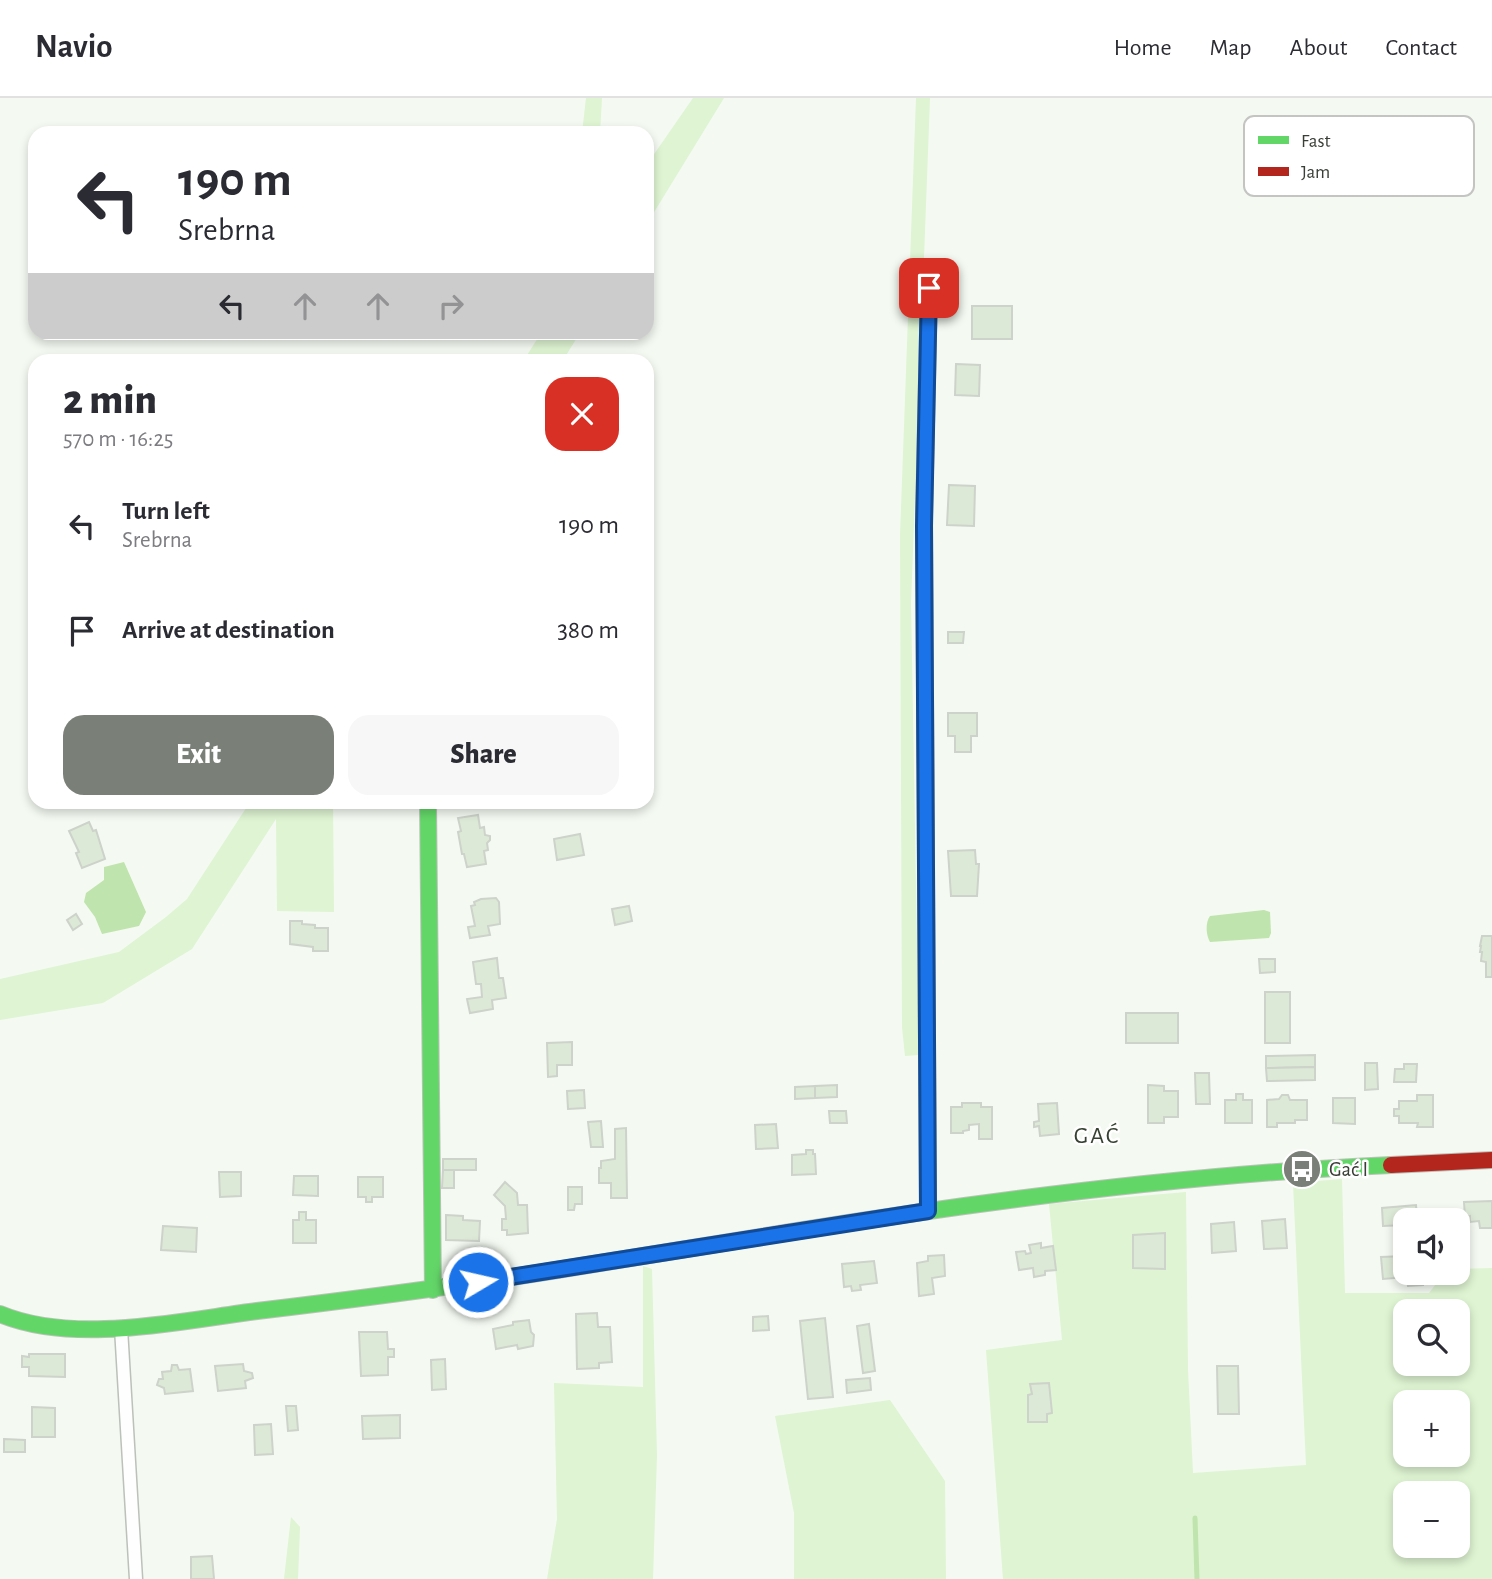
<!DOCTYPE html>
<meta charset="utf-8">
<style>
body{margin:0;font-family:"Alegreya Sans",sans-serif;background:#f7f7f7;color:#2b2b33;height:100vh;display:flex;flex-direction:column;font-size:26px;white-space:nowrap}
*{box-sizing:border-box;margin:0}
p{font-size:23px;color:#7c7c81}
.icon{flex:none;width:38px;height:38px;fill:none;stroke:currentColor;stroke-width:2;stroke-linecap:round;stroke-linejoin:round}
.map{position:relative;flex:1;overflow:hidden}
.side{position:absolute;left:28px;top:256px;width:626px;height:455px;display:flex;flex-direction:column;background:#fff;border-radius:21px;box-shadow:0 4px 10px #0003}
.side>*{flex:none}
.top-card{position:absolute;left:28px;top:28px;width:626px;height:214px;border-radius:21px;box-shadow:0 4px 10px #0003;background:#fff;color:#2b2b33;overflow:hidden}
.tools{position:absolute;left:1393px;top:1110px;display:grid;gap:14px}
.tools a{display:grid;place-items:center;width:77px;height:77px;border-radius:14px;background:#fff;box-shadow:0 4px 10px #0003;font-size:35px}
.pin{position:absolute;display:grid;place-items:center;width:60px;height:60px;color:#fff;margin:-30px;border-radius:14px;box-shadow:0 4px 10px #0006}
.me{position:absolute;width:77px;margin:-38px;rotate:81deg;stroke-linejoin:round;filter:drop-shadow(0 0 5px #0008)}
.turn{display:flex;align-items:center;gap:24px;height:147px;padding:0 35px;font-size:32px}
.turn .icon{width:91px;height:91px;stroke-width:2.5}
.turn b{display:block;font-size:49px;line-height:60px}
.lanes{display:flex;align-items:center;height:66px;padding:0 35px;background:#0003;justify-content:center;gap:35px;direction:ltr}
.lanes .off{opacity:.35}
.round{display:grid;place-items:center;flex:none;width:74px;height:74px;border-radius:21px;background:#f7f7f7}
.overview{display:flex;align-items:center;justify-content:space-between;height:119px;padding:0 35px}
h1{font-size:42px;font-weight:800;line-height:52px}
.action{display:flex;gap:14px;margin-top:auto;padding:14px 35px}
.action a{flex:1;height:80px;border-radius:21px;background:#7a8078;color:#fff;font-size:28px;font-weight:800;line-height:80px;text-align:center}
.action a+a{background:#f7f7f7;color:#2b2b33}
ul{padding:0;list-style:none}
li{display:flex;align-items:center;gap:21px;height:105px;padding:0 35px}
li div{flex:1}
li b{display:block;font-size:26px}
li em{font-style:normal}
header{display:flex;align-items:center;gap:42px;box-sizing:border-box;height:98px;padding:0 35px;background:#fff;border-bottom:2px solid #e1e1e2}
header strong{font-size:33px}
nav{display:flex;gap:38px;margin-inline-start:auto;font-size:24px}
.map>svg:first-child{display:block}
.green{fill:#def4d2;fill-rule:evenodd}
.water{fill:#c0e4ad}
.lines{fill:none;stroke-linecap:round;stroke-linejoin:round}
.stream{stroke:#c0e4ad;stroke-width:5}
.building{fill:#dde9d7;stroke:#cdd2ca;stroke-width:2}
.street-casing{stroke:#bcc1ba;stroke-width:15}
.fast-casing{stroke:#bcc1ba;stroke-width:18}
.jam-casing{stroke:#bcc1ba;stroke-width:18}
.street{stroke:#fdfefd;stroke-width:12}
.fast{stroke:#63d668;stroke-width:16}
.jam{stroke:#b3261e;stroke-width:16}
.route-casing{stroke:#114b97;stroke-width:18}
.route{stroke:#1a73e8;stroke-width:12}
.labels{text-anchor:middle;dominant-baseline:central;stroke-width:5;stroke-linejoin:round;paint-order:stroke}
.poi-label{font-size:21px;fill:#393f36;stroke:#fff;text-anchor:start}
.quarter-label{font-size:24px;letter-spacing:2px;fill:#364131;stroke:#fff}
.key{fill:#fff;stroke:#c4c5c3;stroke-width:2}
.key-label{font-size:19px;fill:#393f36}
</style>
<header>
<strong>Navio</strong>
<nav><a>Home</a><a>Map</a><a>About</a><a>Contact</a></nav>
</header>
<div class="map">
<svg width="1492" height="1481" viewBox="0 0 1492 1481">
<rect width="100%" height="100%" fill="#f4faf2"/>
<g class="green">
<path d="M586 0H602L600 35H582Z"/>
<path d="M693 0H724L648 124V65Z"/>
<path d="M916 0H930L911 505 919 957 905 958 902 929 900 438Z"/>
<path d="M541 235V234L580 235 563 262H524Z"/>
<path d="M250 704H333L334 814 277 813 276 721 192 851 103 905 0 922V881L119 854 166 819 187 801Z"/>
<path d="M1342 1081 1345 1195H1429L1445 1174H1458V1171L1492 1170V1481H1003L986 1252 1062 1242 1049 1106 1186 1094 1188 1272 1193 1375 1306 1367 1293 1085ZM1405 1213H1458V1265H1405ZM1405 1304H1458V1356H1405ZM1405 1395H1458V1447H1405Z"/>
<path d="M643 1168 652 1171 657 1357 653 1481H547L557 1421 554 1285 643 1289Z"/>
<path d="M890 1302 945 1383 946 1481H794V1415L775 1318Z"/>
<path d="M291 1419 300 1429 298 1481H284Z"/>
</g>
<g class="water">
<path d="M124 764 146 814 139 828 102 836 95 819 84 804 86 795 104 782V769Z"/>
<path d="M1264 812 1270 814 1271 835 1269 840 1210 844C1206 837 1205 825 1210 818Z"/>
</g>
<g class="lines">
<path class="stream" d="M1195 1420 1197 1481"/>
</g>
<g class="building">
<rect x="972" y="208" width="40" height="33"/>
<path d="M956 266 980 267 979 298 955 297Z"/>
<path d="M949 387 975 388 974 428 947 427Z"/>
<path d="M948 534H964L963 545H948Z"/>
<path d="M948 615H977V638H971V654H955V638H948Z"/>
<path d="M478 717 480 730 484 729 485 737 490 738V742L487 745 488 752 484 753 486 766 467 769 464 756H462L458 734 461 733 458 720Z"/>
<path d="M89 724 93 733 96 732 105 761 82 770 76 755 79 754 69 733Z"/>
<path d="M580 736 584 757 557 762 554 741Z"/>
<path d="M975 752 976 766H979L977 798H951L948 753Z"/>
<path d="M496 800 499 804 500 826 488 828 490 837 470 840 468 829 475 828 471 808 475 807 474 804 481 801Z"/>
<path d="M629 808 632 823 615 827 612 811Z"/>
<path d="M76 816 82 826 73 832 67 822Z"/>
<path d="M290 823H302V826L315 827V830H328V853H313V849L290 846Z"/>
<path d="M1482 838H1492V879H1486V864L1481 863 1482 854H1480L1481 848H1480Z"/>
<path d="M497 860 499 880H503L506 900 492 902 493 911 470 915 467 901 482 899 481 886H476L473 864Z"/>
<path d="M1259 861H1275V874L1260 875Z"/>
<rect x="1265" y="894" width="25" height="51"/>
<rect x="1126" y="915" width="52" height="30"/>
<path d="M572 944V967H557V978L548 979 547 945Z"/>
<path d="M1315 957V969L1266 970V958Z"/>
<path d="M1365 965H1377L1378 991 1365 992Z"/>
<path d="M1404 966H1417L1416 984H1394L1395 971H1404Z"/>
<path d="M1315 969V982L1267 983 1266 970Z"/>
<path d="M1195 975H1209L1210 1006H1196Z"/>
<path d="M837 987V999L815 1000V988Z"/>
<path d="M1148 987 1164 988V993H1178V1019H1164V1025H1148Z"/>
<path d="M815 988V1000L795 1001V989Z"/>
<path d="M584 992 585 1010 568 1011 567 993Z"/>
<path d="M1236 996H1243V1002H1252V1025H1225V1002H1236Z"/>
<path d="M1282 997H1288L1290 1002H1307V1022H1295V1025H1277V1029H1267V1002L1279 1001Z"/>
<path d="M1417 997H1433V1029H1417L1418 1025H1399V1018H1394V1011H1399V1003H1417Z"/>
<path d="M1333 1000H1355V1026L1333 1025Z"/>
<path d="M962 1005H981V1009H992V1041H979V1026L969 1027V1032L963 1033V1035H951V1009H962Z"/>
<path d="M1057 1005 1059 1036 1040 1038 1039 1028 1034 1029V1024L1039 1023 1038 1006Z"/>
<path d="M829 1013H846L847 1025H830Z"/>
<path d="M601 1023 603 1049H591L588 1024Z"/>
<path d="M776 1026 778 1050 756 1051 755 1027Z"/>
<path d="M626 1030 627 1100H611V1085H599V1070H601V1063L615 1061V1031Z"/>
<path d="M806 1052H813V1056H815L816 1076 792 1077V1057L806 1056Z"/>
<rect x="443" y="1061" width="33" height="11"/>
<path d="M443 1072H454V1090H442Z"/>
<path d="M219 1074H241V1098L220 1099Z"/>
<path d="M294 1078H318V1098L293 1097Z"/>
<path d="M358 1079H383V1099H372V1104H366V1099H358Z"/>
<path d="M505 1084 517 1095 518 1107H527L528 1135 507 1137V1132H502V1121H506L505 1108 494 1097Z"/>
<path d="M568 1089H582V1106H575L574 1112H568Z"/>
<path d="M1492 1103V1130H1480L1479 1123 1470 1124V1118L1465 1119 1464 1104Z"/>
<path d="M1416 1107 1417 1122H1405V1127L1383 1128 1382 1110Z"/>
<path d="M299 1114H306V1122H316V1145H293V1122H299Z"/>
<path d="M446 1117 463 1118V1122L480 1123 479 1143 446 1142Z"/>
<path d="M1285 1121 1287 1150 1264 1151 1262 1123Z"/>
<path d="M1234 1124 1236 1153 1212 1155 1211 1126Z"/>
<path d="M163 1128 197 1130 196 1154 161 1152Z"/>
<path d="M1165 1135V1171L1133 1170V1137Z"/>
<path d="M1041 1145V1150L1053 1148 1056 1172 1045 1173V1177L1034 1179 1033 1170 1019 1172 1016 1154 1025 1153 1026 1156 1031 1155 1029 1147Z"/>
<path d="M944 1157 945 1178 932 1180 934 1196 919 1198 917 1165 928 1163V1158Z"/>
<path d="M1405 1158V1174H1422L1423 1187 1408 1188 1407 1179 1383 1181 1381 1159Z"/>
<path d="M874 1163 877 1185 860 1187 861 1192 852 1193 851 1188 844 1189 842 1166Z"/>
<path d="M597 1215 598 1229H610L612 1264 599 1265V1270L577 1271 576 1216Z"/>
<path d="M768 1218 769 1232 753 1233V1219Z"/>
<path d="M825 1220 833 1299 808 1301 800 1223Z"/>
<path d="M529 1222 531 1234 534 1237 533 1248 518 1251 517 1247 496 1251 493 1231 513 1227V1224Z"/>
<path d="M869 1226 875 1273 863 1275 857 1228Z"/>
<path d="M359 1234H387L388 1251H394V1259H388V1277L361 1278Z"/>
<path d="M29 1256H65V1279L29 1278V1269H22V1258L29 1259Z"/>
<path d="M445 1261 446 1291 432 1292 431 1262Z"/>
<path d="M243 1266 244 1273 252 1275 253 1280 245 1283 246 1290 218 1293 215 1268Z"/>
<path d="M172 1267H177L179 1272 190 1271 193 1293 165 1296 164 1290 157 1287 159 1281H163L162 1274 171 1273Z"/>
<path d="M1217 1268H1238L1239 1316H1218Z"/>
<path d="M870 1280 871 1292 847 1295 846 1282Z"/>
<path d="M1049 1285 1052 1315 1047 1316V1324H1028V1297L1032 1296 1030 1286Z"/>
<path d="M286 1308H296L298 1332 288 1333Z"/>
<path d="M32 1309 55 1310V1339H32Z"/>
<path d="M400 1317V1340L363 1341 362 1318Z"/>
<path d="M271 1326 273 1356 255 1357 254 1327Z"/>
<path d="M4 1341 25 1342V1354H4Z"/>
<path d="M212 1458 214 1481H191V1459Z"/>
</g>
<g class="lines">
<g class="street-casing">
<path id="street" d="M121 1230 136 1481"/>
</g>
<g class="fast-casing">
<g id="fast">
<path d="M924 418 928 1113"/>
<path d="M428 704 433 1192"/>
<path d="M791 1134C989 1102 1190 1076 1391 1067"/>
<path d="M0 1216C74 1247 179 1223 257 1213 357 1201 457 1188 557 1172"/>
</g>
</g>
<g class="jam-casing">
<g id="jam">
<path d="M924 418 929 190"/>
<path d="M1391 1067 1492 1062"/>
<path d="M557 1172 791 1134"/>
</g>
</g>
<use href="#street" class="street"/>
<use href="#fast" class="fast"/>
<use href="#jam" class="jam"/>
</g>
<g class="lines">
<g class="route-casing">
<path id="route" d="M478 1184 928 1113 924 428 929 190"/>
</g>
<use href="#route" class="route"/>
</g>
<defs>
<g id="bus-disc" transform="scale(2.0125)"><circle r="9.5" fill="#7a8078" stroke="#fff"/><path d="M-5-6H5V4H4V6H2V4H-2V6H-4V4H-5ZM-3.5-4V0h7V-4ZM-3.5 1.2v1.5H-2V1.2ZM2 1.2v1.5H3.5V1.2Z" fill="#fff"/></g>
</defs>
<g fill-rule="evenodd">
<use href="#bus-disc" x="1302" y="1071"/>
</g>
<g class="labels">
<g class="poi-label">
<text x="1329" y="1071">Gać I</text>
</g>
<g class="quarter-label">
<text x="1097" y="1038">GAĆ</text>
</g>
</g>
<rect x="1244" y="18" width="230" height="80" rx="10" class="key"/>
<rect x="1258" y="38" width="31" height="8" fill="#63d668"/>
<rect x="1258" y="69" width="31" height="9" fill="#b3261e"/>
<g class="key-label">
<text x="1301" y="49">Fast</text>
<text x="1301" y="80">Jam</text>
</g>
</svg>
<div class="tools">
<a><svg class="icon" aria-label="sound" viewBox="0 0 24 24"><path d="M4 9h4l5-4v14l-5-4H4zM17 9q2 3 0 6"/></svg></a>
<a><svg class="icon" aria-label="search" viewBox="0 0 24 24"><circle cx="10" cy="10" r="6"/><path d="M15 15l6 6"/></svg></a>
<a>+</a>
<a>−</a>
</div>
<div class="pin" style="left:929px;top:190px;background:#d93025"><svg class="icon" aria-label="arrive" viewBox="0 0 24 24"><path d="M6 21V4h12l-3 4 3 4H6"/></svg></div>
<svg class="me" style="left:478px;top:1184px" viewBox="-20 -20 40 40"><circle r="17" fill="#1a73e8" stroke="#fff" stroke-width="3"/><path d="M0-11L8 9 0 5-8 9z" fill="#fff"/></svg>
<div class="top-card">
<div class="turn"><svg class="icon" aria-label="left" viewBox="0 0 24 24"><path d="M17 20v-9H6M10 6l-5 5 5 5"/></svg><div><b>190 m</b>Srebrna</div></div>
<div class="lanes"><svg class="icon" aria-label="left" viewBox="0 0 24 24"><path d="M17 20v-9H6M10 6l-5 5 5 5"/></svg><svg class="icon off" aria-label="ahead" viewBox="0 0 24 24"><path d="M12 20V5M6 11l6-6 6 6"/></svg><svg class="icon off" aria-label="ahead" viewBox="0 0 24 24"><path d="M12 20V5M6 11l6-6 6 6"/></svg><svg class="icon off" aria-label="right" viewBox="0 0 24 24"><path d="M7 20v-9h11M14 6l5 5-5 5"/></svg></div>
</div>
<section class="side">
<div class="overview"><div><h1>2 min</h1><p>570 m · 16:25</p></div><a class="round" style="background:#d93025;color:#fff"><svg class="icon" aria-label="close" viewBox="0 0 24 24"><path d="M6 6l12 12M18 6L6 18"/></svg></a></div>
<ul>
<li><svg class="icon" aria-label="left" viewBox="0 0 24 24"><path d="M17 20v-9H6M10 6l-5 5 5 5"/></svg><div><b>Turn left</b><p>Srebrna</p></div><em>190 m</em></li>
<li><svg class="icon" aria-label="arrive" viewBox="0 0 24 24"><path d="M6 21V4h12l-3 4 3 4H6"/></svg><div><b>Arrive at destination</b></div><em>380 m</em></li>
</ul>
<div class="action"><a>Exit</a><a>Share</a></div>
</section>
</div>
